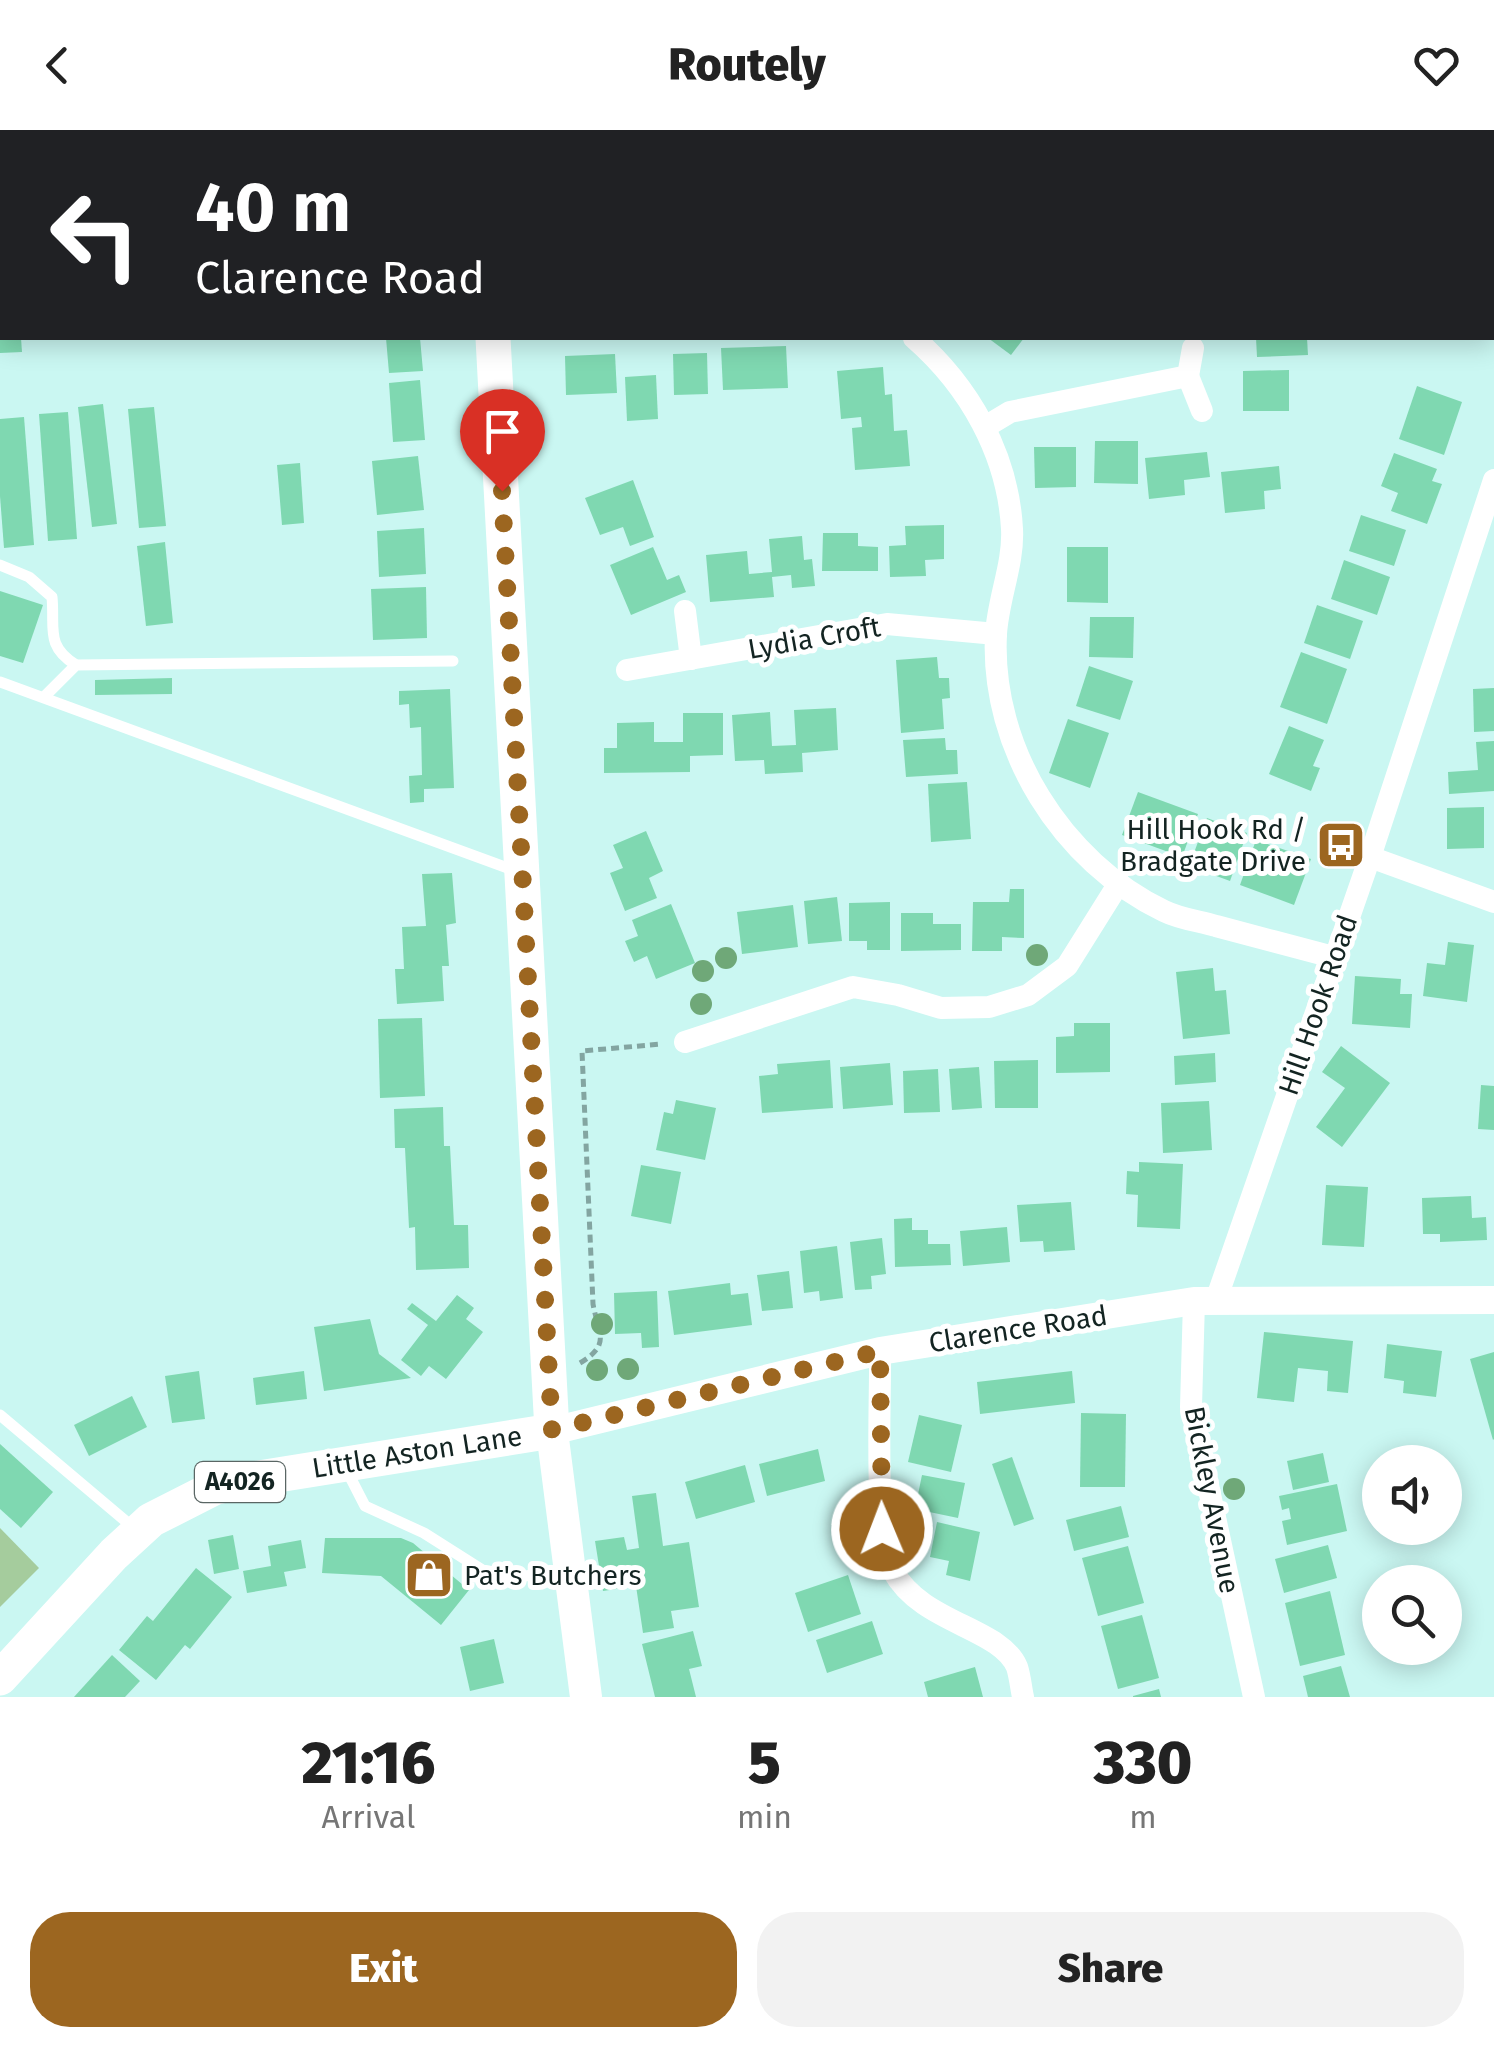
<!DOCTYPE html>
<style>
body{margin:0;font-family:"Fira Sans",sans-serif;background:#f2f2f2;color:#222;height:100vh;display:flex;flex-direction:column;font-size:38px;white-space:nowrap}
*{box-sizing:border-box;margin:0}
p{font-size:32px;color:#767676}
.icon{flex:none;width:55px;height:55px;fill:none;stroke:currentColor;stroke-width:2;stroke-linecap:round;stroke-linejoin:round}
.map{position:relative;height:1567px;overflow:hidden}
.drawer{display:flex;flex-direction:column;background:#fff;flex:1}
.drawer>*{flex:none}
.top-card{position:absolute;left:0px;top:0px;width:1495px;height:210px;box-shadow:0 5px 25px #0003;background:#202124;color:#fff;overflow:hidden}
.fabs{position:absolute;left:1362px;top:1315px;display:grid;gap:20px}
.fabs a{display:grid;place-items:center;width:100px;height:100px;border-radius:50%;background:#fff;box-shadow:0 5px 25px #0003;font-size:50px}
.pin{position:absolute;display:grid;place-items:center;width:85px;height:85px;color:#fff;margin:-102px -42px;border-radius:50% 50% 50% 0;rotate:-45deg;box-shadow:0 0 10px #0007}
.pin .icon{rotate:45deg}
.me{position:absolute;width:110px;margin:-55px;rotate:359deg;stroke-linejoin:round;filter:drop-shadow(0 0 8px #0008)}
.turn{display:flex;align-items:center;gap:35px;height:210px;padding:0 30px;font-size:45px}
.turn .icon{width:130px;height:130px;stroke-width:2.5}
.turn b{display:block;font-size:70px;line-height:85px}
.eta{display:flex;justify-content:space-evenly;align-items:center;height:170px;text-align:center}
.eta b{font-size:60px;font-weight:800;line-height:70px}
.primary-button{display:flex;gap:20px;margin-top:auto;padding:20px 30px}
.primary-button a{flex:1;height:115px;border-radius:40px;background:#9c6620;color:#fff;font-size:40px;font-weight:800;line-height:115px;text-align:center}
.primary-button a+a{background:#f2f2f2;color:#222}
header{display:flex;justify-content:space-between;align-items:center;height:130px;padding:0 30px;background:#fff;font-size:45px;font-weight:800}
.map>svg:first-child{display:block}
.green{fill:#a5cc9d}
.building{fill:#7fd8b1}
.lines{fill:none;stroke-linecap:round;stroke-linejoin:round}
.path{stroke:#83a5a1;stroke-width:5;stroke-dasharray:8 5;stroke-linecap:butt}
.service{stroke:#fff;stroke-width:11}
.minor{stroke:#fff;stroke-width:22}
.tertiary{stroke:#fff;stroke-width:28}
.secondary{stroke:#fff;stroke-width:32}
.primary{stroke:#fff;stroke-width:35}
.tree{fill:#6fa878}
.route{stroke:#9c6620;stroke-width:18;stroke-dasharray:0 32.4}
.labels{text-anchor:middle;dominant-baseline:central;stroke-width:10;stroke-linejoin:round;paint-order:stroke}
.shield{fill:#fff;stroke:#5a6664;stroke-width:2.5}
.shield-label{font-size:25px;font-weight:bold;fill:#132422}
.street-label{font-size:28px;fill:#132422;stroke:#fff}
.poi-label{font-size:28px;fill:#132422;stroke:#fff;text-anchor:end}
</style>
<header><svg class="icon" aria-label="back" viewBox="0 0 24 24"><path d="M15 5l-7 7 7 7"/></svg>Routely<svg class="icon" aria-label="heart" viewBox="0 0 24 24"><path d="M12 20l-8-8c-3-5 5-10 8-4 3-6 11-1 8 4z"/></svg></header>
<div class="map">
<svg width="1494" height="1567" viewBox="0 0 1494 1567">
<rect width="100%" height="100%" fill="#caf7f2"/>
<g class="green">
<path d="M0 0H449L450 2H2V24Z"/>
<path d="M892 0H1494V111L1492 2Z"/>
<path d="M0 1398 39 1438 0 1477Z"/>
</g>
<g class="building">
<path d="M0 208H21L22 222 0 223Z"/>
<path d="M386 208H420L423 241 389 243Z"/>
<path d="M988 208H1024L1011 225Z"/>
<path d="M1256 208H1307L1308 225 1257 227Z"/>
<path d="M786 216 788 258 723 260 721 218Z"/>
<path d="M707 223 708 264 674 265 673 224Z"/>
<path d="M615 224 617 263 566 265 565 226Z"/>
<path d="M883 237 885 265 892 264 894 301 907 300 910 336 855 340 852 298 862 297 861 287 841 289 837 241Z"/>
<path d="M1289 240V281H1243V241Z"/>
<path d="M656 245 658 289 627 291 625 247Z"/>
<path d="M420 250 425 310 393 312 389 253Z"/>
<path d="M1417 256 1462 272 1444 325 1399 309Z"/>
<path d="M103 274 117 394 92 397 78 277Z"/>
<path d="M154 277 166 396 139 398 128 279Z"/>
<path d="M68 282 77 409 48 411 39 284Z"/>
<path d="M24 287 34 415 4 418 0 366V289Z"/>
<path d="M1095 311H1138V354L1094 353Z"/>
<path d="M1034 317H1076V357L1035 358Z"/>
<path d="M1207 322 1210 347 1184 350 1185 365 1149 369 1145 328Z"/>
<path d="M1394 323 1437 339 1432 351 1442 354 1427 394 1391 381 1398 363 1381 356Z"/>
<path d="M418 326 424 380 377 385 372 331Z"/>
<path d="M300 333 304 393 282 395 277 335Z"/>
<path d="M1279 336 1281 359 1264 361 1265 379 1225 383 1221 342Z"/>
<path d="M633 350 654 407 630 416 623 397 600 405 585 368Z"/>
<path d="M1361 385 1406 400 1394 436 1349 421Z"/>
<path d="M944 395V429L925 430 926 446 890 447 889 416 906 415 905 396Z"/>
<path d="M424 398 426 444 379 447 377 401Z"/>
<path d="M823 403H858V416L878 417V441H822Z"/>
<path d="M802 406 804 430 812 429 815 456 792 458 791 445 772 447 774 467 710 472 706 425 747 421 749 444 772 442 769 409Z"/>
<path d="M165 412 173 493 146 496 137 416Z"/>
<path d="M653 417 667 450 679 445 686 462 631 485 610 435Z"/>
<path d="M1067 417H1108V473L1067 472Z"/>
<path d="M1344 430 1390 447 1377 485 1331 469Z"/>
<path d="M426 457 427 508 373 510 371 459Z"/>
<path d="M0 461 43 475 23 533 0 526Z"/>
<path d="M1317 475 1363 491 1350 529 1304 513Z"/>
<path d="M1090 487H1134L1133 528 1089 527Z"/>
<path d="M1301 522 1347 539 1327 594 1280 577Z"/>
<path d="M937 527 939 548H949L950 568 942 569 944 599 901 603 896 530Z"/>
<path d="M1089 536 1133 551 1120 590 1076 576Z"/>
<path d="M172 548V564L95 565V550Z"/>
<path d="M1494 558V601L1474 602 1473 559Z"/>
<path d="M450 559 454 658 424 659V672L410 673 409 646 422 645 421 597 410 598 409 574 399 575V561Z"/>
<path d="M836 578 838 620 802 623 803 642 765 644 764 630 735 631 732 585 770 582 772 616 796 615 794 580Z"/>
<path d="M683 583H723V625L690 626V642L604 643V618H617V593L654 592V612H683Z"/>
<path d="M1068 589 1109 603 1090 658 1049 643Z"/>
<path d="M1289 596 1324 610 1313 636 1320 638 1311 661 1269 644Z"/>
<path d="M945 608 946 620H957L958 644 906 647 903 610Z"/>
<path d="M1494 611V661L1449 664 1448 642 1478 640 1476 612Z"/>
<path d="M967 652 971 709 931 712 928 654Z"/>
<path d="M1138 662 1198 684 1182 727 1122 705Z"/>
<path d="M1484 677V718L1447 719V678Z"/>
<path d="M1207 688 1247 703 1230 751 1189 736Z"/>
<path d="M646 701 663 741 649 748 657 768 625 781 610 743 623 738 613 715Z"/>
<path d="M1256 710 1311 729 1294 775 1240 755Z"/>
<path d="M452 743 456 793 446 795 449 836H442L444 871 397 874 395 839H404L402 797 426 796 422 744Z"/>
<path d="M1010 759H1024V808L1002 807V821H972L973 772H1009Z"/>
<path d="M837 767 842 811 808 814 804 771Z"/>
<path d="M890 772V820H867V811H849V773Z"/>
<path d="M671 774 695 833 656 849 647 826 634 832 625 811 638 806 632 790Z"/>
<path d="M793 775 798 817 742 824 737 782Z"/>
<path d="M901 783H933V794H961V820L901 821Z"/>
<path d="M1448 812 1474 815 1467 872 1423 866 1427 833 1445 835Z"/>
<path d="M1213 838 1215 861 1226 860 1230 904 1183 909 1176 842Z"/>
<path d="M1355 846 1401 849 1400 864H1412L1410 898 1352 894Z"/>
<path d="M422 888 425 966 380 968 378 889Z"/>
<path d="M1074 893H1110V942L1056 943V907L1074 906Z"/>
<path d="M1341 916 1390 953 1342 1017 1316 997 1345 958 1322 942Z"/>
<path d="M1215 923 1216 952 1175 955 1174 926Z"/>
<path d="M830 930 833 978 762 983 759 946 778 944 777 934Z"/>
<path d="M1038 930V978H995L994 931Z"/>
<path d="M890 933 893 975 843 979 840 937Z"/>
<path d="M979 937 982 978 952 980 949 939Z"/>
<path d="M938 939 940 982 904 983 903 941Z"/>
<path d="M1481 955 1494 956V1000L1478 999Z"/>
<path d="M676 970 716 978 705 1030 656 1020 664 982 673 984Z"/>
<path d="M1209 971 1212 1020 1163 1023 1161 973Z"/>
<path d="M443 977 444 1016H450L454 1095H468L469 1138 416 1140 415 1097 409 1098 405 1018H395L394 979Z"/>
<path d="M1139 1032 1183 1034 1180 1099 1137 1097 1138 1065 1126 1064 1127 1041 1139 1042Z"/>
<path d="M641 1035 681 1042 671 1094 631 1086Z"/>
<path d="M1326 1055 1368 1057 1364 1117 1322 1115Z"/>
<path d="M1471 1066 1472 1088 1486 1087 1487 1110 1440 1112V1104H1423L1422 1068Z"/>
<path d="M1071 1072 1075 1120 1044 1122 1043 1111 1020 1112 1017 1075Z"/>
<path d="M912 1088V1100H928V1114H950L951 1135 895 1137 894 1089Z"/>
<path d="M1007 1097 1010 1132 963 1136 960 1101Z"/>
<path d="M882 1108 886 1144 871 1146 872 1159 855 1160 850 1112Z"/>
<path d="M837 1116 843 1168 820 1171 819 1161 804 1163 800 1121Z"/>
<path d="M789 1141 793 1178 762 1181 757 1145Z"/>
<path d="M730 1153 731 1165 748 1163 752 1195 674 1205 668 1161Z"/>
<path d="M657 1161 659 1217 642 1218 641 1203 615 1204 614 1163Z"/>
<path d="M457 1165 474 1178 466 1189 483 1202 446 1249 429 1236 421 1246 401 1230 428 1195 407 1179 412 1173 436 1191Z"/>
<path d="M370 1189 379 1224 411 1248 324 1261 314 1197Z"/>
<path d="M1264 1202 1353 1211 1348 1263 1327 1261 1328 1241 1298 1238 1294 1272 1257 1268Z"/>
<path d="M1387 1214 1442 1221 1436 1267 1403 1263 1404 1251 1384 1248Z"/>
<path d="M1494 1222V1309L1493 1310 1470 1229Z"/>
<path d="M199 1241 205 1289 172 1293 165 1246Z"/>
<path d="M304 1241 307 1269 256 1275 253 1248Z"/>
<path d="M1072 1241 1075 1273 980 1284 977 1252Z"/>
<path d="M132 1266 147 1297 89 1326 74 1295Z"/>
<path d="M1081 1283 1126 1284 1125 1357H1080Z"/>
<path d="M919 1285 962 1295 951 1342 908 1332Z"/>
<path d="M0 1314 53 1362 21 1398 0 1379Z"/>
<path d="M818 1319 825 1351 767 1366 759 1334Z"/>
<path d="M1323 1323 1329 1352 1293 1360 1287 1331Z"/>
<path d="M1012 1327 1034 1389 1014 1396 992 1334Z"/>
<path d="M745 1335 755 1372 696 1389 685 1352Z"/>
<path d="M922 1345 965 1353 958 1388 915 1379Z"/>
<path d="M1337 1354 1347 1401 1287 1415 1282 1391 1291 1389 1289 1378 1282 1380 1279 1366Z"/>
<path d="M656 1363 663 1416 689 1412 699 1477 671 1481 674 1498 643 1503 636 1456 603 1461 595 1411 624 1407 627 1420 639 1418 632 1366Z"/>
<path d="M1121 1376 1129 1407 1074 1421 1066 1390Z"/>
<path d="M937 1392 980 1402 970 1451 946 1445 949 1431 930 1427Z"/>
<path d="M233 1405 239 1439 214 1444 208 1410Z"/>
<path d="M325 1408H401L413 1413 469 1460 441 1495 381 1446 322 1443Z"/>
<path d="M301 1410 306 1438 284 1442 287 1456 247 1463 243 1441 271 1436 268 1416Z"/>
<path d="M1328 1415 1337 1448 1284 1463 1275 1429Z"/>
<path d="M1128 1416 1144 1473 1098 1486 1082 1428Z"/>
<path d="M196 1438 232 1467 190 1519 185 1515 156 1550 119 1520 147 1486 153 1491Z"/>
<path d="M848 1445 861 1484 808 1502 795 1463Z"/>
<path d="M1330 1461 1345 1525 1300 1536 1285 1473Z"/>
<path d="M1142 1485 1159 1548 1118 1559 1101 1496Z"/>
<path d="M872 1491 883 1524 827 1543 816 1510Z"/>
<path d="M693 1501 702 1536 689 1539 696 1567H655L642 1514Z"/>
<path d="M494 1509 504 1553 470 1561 460 1517Z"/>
<path d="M112 1525 140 1551 125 1567H74Z"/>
<path d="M1341 1536 1350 1567H1308L1303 1546Z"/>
<path d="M975 1537 983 1567H928L924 1552Z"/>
<path d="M1159 1559 1161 1567H1133V1566Z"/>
</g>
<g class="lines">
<g class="path">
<path d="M1474 0 1476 2"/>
<path d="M1492 17 1494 18"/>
<path d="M580 1233C612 1214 598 1203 593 1174L582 921 662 914"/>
</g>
<g class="service">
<path d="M0 435 29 447 52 467C55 498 45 516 76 535"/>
<path d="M0 552 516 741"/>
<path d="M44 567 76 535 453 531"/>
<path d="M0 1285 135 1399"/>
<path d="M346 1339 365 1376 424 1403 487 1443 508 1448 566 1441"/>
</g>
<g class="minor">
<path d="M914 208C969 256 1008 324 1012 399 1014 433 998 469 996 504 990 618 1062 732 1164 781 1180 789 1199 791 1216 796 1255 806 1294 817 1333 827"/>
<path d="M1188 246 1202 281"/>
<path d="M985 297 1010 282 1188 246 1193 218"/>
<path d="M685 481 691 529"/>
<path d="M627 540 887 494 996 504"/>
<path d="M1370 727 1494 772"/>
<path d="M685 912 853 857 898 865 941 878 989 877 1028 865 1067 836 1119 753"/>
<path d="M1194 1171 1191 1277 1254 1567"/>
<path d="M1215 1173 1370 727 1494 350"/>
<path d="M880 1221C881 1269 873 1404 893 1441 922 1494 1000 1497 1017 1537 1020 1546 1021 1558 1023 1567"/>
</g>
<path class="tertiary" d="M552 1301 880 1221 1194 1171 1494 1170"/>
<path class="secondary" d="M552 1301 586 1567"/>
<g class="primary">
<path d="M481 0V2"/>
<path d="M0 1548 114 1424 151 1390 216 1357 259 1348 552 1301 493 208"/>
</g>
</g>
<g class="tree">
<circle cx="1037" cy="825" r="11"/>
<circle cx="726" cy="828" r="11"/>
<circle cx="703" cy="841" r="11"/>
<circle cx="701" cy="874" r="11"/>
<circle cx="602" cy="1194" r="11"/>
<circle cx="628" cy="1239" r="11"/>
<circle cx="597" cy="1240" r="11"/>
<circle cx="1234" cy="1359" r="11"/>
</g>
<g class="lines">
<path class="route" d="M502 361 552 1300 880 1221 882 1399"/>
</g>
<defs>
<g id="bus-square" transform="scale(2.5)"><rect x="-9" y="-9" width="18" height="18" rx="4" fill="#9c6620" stroke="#fff"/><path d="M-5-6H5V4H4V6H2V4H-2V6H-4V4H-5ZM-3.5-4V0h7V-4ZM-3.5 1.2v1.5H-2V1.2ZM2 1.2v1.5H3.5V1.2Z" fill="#fff"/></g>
<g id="shop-square" transform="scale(2.5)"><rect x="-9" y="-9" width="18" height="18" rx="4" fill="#9c6620" stroke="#fff"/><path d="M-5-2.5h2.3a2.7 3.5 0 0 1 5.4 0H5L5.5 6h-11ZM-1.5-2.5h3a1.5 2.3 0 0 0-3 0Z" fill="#fff"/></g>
</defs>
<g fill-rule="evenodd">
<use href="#bus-square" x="1341" y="715"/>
<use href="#shop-square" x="429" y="1445"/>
</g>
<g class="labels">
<rect class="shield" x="195" y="1332" width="90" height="40" rx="8"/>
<g class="shield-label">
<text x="240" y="1352">A4026</text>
</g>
<g class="street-label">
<text transform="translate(814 508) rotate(-10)">Lydia Croft</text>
<text transform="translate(1318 875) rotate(-71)">Hill Hook Road</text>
<text transform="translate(1018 1199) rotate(-9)">Clarence Road</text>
<text transform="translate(417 1322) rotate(-9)">Little Aston Lane</text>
<text transform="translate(1212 1370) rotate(79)">Bickley Avenue</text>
</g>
<g class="poi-label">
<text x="1306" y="699">Hill Hook Rd /<tspan x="1306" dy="32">Bradgate Drive</tspan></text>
<text x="464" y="1445" text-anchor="start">Pat's Butchers</text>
</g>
</g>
</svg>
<div class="fabs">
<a><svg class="icon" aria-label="sound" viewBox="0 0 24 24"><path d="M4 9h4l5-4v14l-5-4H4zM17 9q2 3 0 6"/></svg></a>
<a><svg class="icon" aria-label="search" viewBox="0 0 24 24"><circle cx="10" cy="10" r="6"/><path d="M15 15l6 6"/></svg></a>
</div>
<div class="pin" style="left:502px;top:361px;background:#d93025"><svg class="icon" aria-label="arrive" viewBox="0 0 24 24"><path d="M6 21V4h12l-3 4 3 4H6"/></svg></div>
<svg class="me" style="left:882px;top:1399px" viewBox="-20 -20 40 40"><circle r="17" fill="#9c6620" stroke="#fff" stroke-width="3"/><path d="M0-11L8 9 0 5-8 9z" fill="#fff"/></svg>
<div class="top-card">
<div class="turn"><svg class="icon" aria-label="left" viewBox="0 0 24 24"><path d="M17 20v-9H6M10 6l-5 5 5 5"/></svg><div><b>40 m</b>Clarence Road</div></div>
</div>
</div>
<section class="drawer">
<div class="eta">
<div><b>21:16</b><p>Arrival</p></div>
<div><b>5</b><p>min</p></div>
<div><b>330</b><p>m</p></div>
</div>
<div class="primary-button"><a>Exit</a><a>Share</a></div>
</section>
